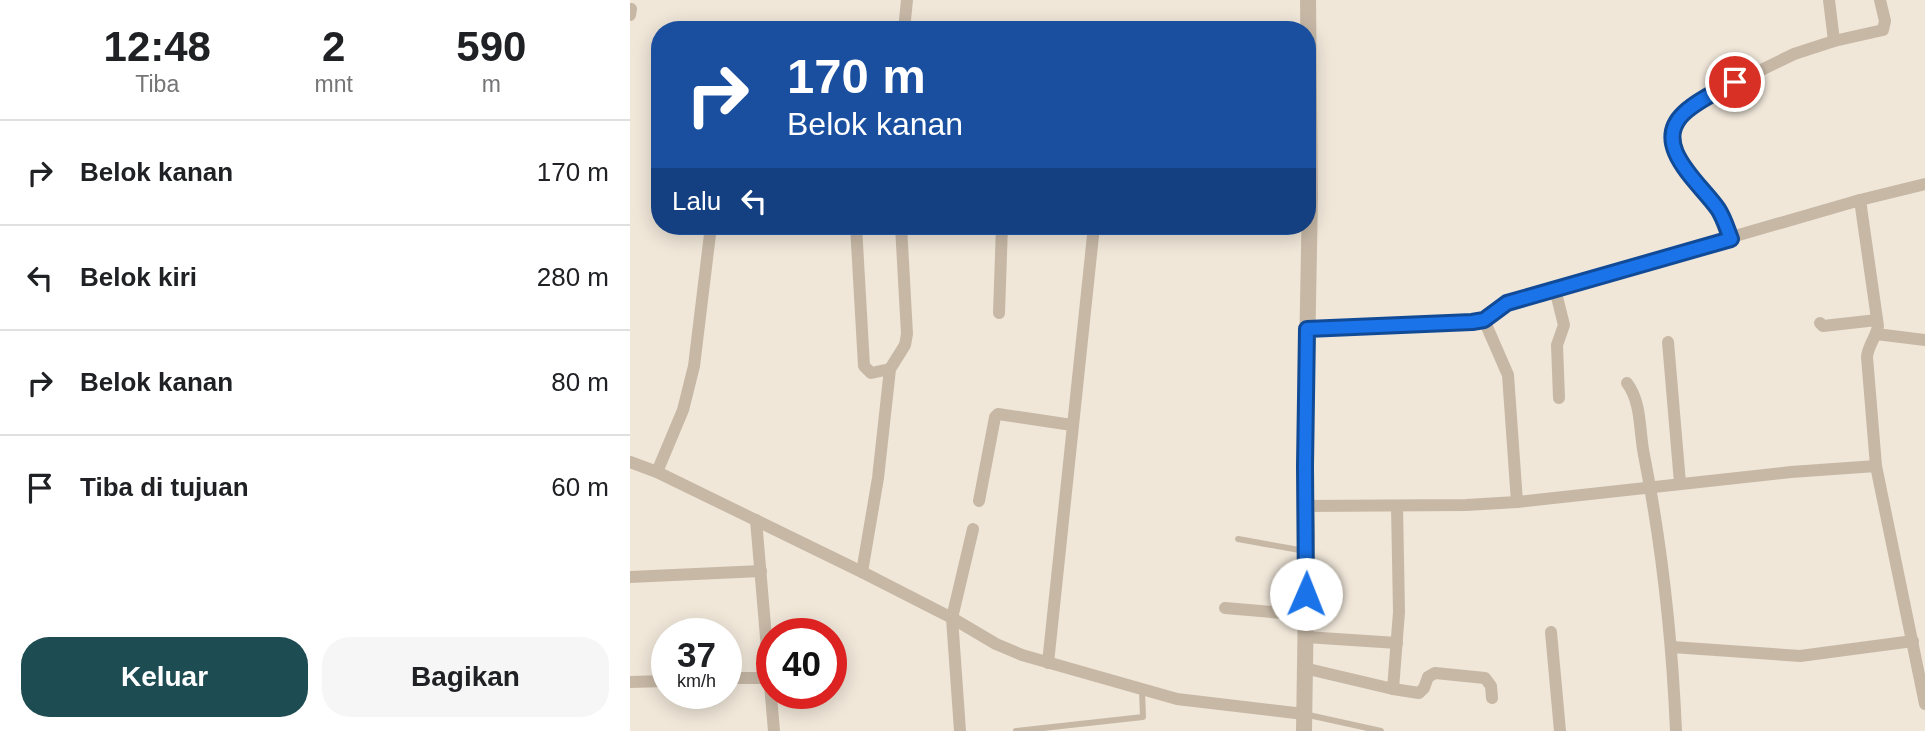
<!DOCTYPE html>
<html lang="id">
<style>
body{margin:0;font-family:Arial,sans-serif;background:#f6f6f6;color:#202124;height:100vh;display:flex;flex-direction:column;font-size:26px;white-space:nowrap}
*{box-sizing:border-box;margin:0}
p{font-size:23px;color:#757577}
.icon{flex:none;width:38px;height:38px;fill:none;stroke:currentColor;stroke-width:2;stroke-linecap:round;stroke-linejoin:round}
.map{position:relative;flex:1;overflow:hidden}
.details{display:flex;flex-direction:column;background:#fff;width:630px}
.details>*{flex:none}
.guide{position:absolute;left:21px;top:21px;width:665px;height:214px;border-radius:28px;box-shadow:0 4px 18px #0003;background:#1a4fa0;color:#fff;overflow:hidden}
.speed{position:absolute;left:21px;top:618px;display:flex;gap:14px;font-size:35px;font-weight:700;text-align:center}
.speed>*{display:grid;place-content:center;width:91px;height:91px;border-radius:50%;background:#fff;box-shadow:0 4px 18px #0003;line-height:1}
.speed small{font-size:18px;font-weight:400}
.speed .limit{border:10px solid #d22;background:#fff;color:#111}
.pin{position:absolute;display:grid;place-items:center;width:60px;height:60px;color:#fff;margin:-30px;border:4px solid #fff;border-radius:50%;box-shadow:0 2px 7px #0007}
.me{position:absolute;width:77px;margin:-38px;rotate:1deg;stroke-linejoin:round;filter:drop-shadow(0 0 5px #0008)}
.turn{display:flex;align-items:center;gap:24px;height:147px;padding:0 21px;font-size:32px}
.turn .icon{width:91px;height:91px;stroke-width:2.5}
.turn b{display:block;font-size:49px;line-height:60px}
.then{display:flex;align-items:center;height:66px;padding:0 21px;background:#0003;gap:14px;font-size:26px}
.eta{display:flex;justify-content:space-evenly;align-items:center;height:119px;text-align:center}
.eta b{font-size:42px;font-weight:600;line-height:49px}
.action{display:flex;gap:14px;margin-top:auto;padding:14px 21px}
.action a{flex:1;height:80px;border-radius:28px;background:#1e4c53;color:#fff;font-size:28px;font-weight:600;line-height:80px;text-align:center}
.action a+a{background:#f6f6f6;color:#202124}
ul{padding:0;list-style:none}
li{display:flex;align-items:center;gap:21px;height:105px;padding:0 21px;border-top:2px solid #e0e0e0}
li div{flex:1}
li b{display:block;font-size:26px}
li em{font-style:normal}
main{display:flex;flex:1;min-height:0}
.map>svg:first-child{display:block}
.lines{fill:none;stroke-linecap:round;stroke-linejoin:round}
.service{stroke:#c7b8a6;stroke-width:6}
.minor{stroke:#c7b8a6;stroke-width:12}
.tertiary{stroke:#c7b8a6;stroke-width:16}
.route-casing{stroke:#114b97;stroke-width:18}
.route{stroke:#1a73e8;stroke-width:12}
</style>
<main>
<section class="details">
<div class="eta">
<div><b>12:48</b><p>Tiba</p></div>
<div><b>2</b><p>mnt</p></div>
<div><b>590</b><p>m</p></div>
</div>
<ul>
<li><svg class="icon" aria-label="right" viewBox="0 0 24 24"><path d="M7 20v-9h11M14 6l5 5-5 5"/></svg><div><b>Belok kanan</b></div><em>170 m</em></li>
<li><svg class="icon" aria-label="left" viewBox="0 0 24 24"><path d="M17 20v-9H6M10 6l-5 5 5 5"/></svg><div><b>Belok kiri</b></div><em>280 m</em></li>
<li><svg class="icon" aria-label="right" viewBox="0 0 24 24"><path d="M7 20v-9h11M14 6l5 5-5 5"/></svg><div><b>Belok kanan</b></div><em>80 m</em></li>
<li><svg class="icon" aria-label="arrive" viewBox="0 0 24 24"><path d="M6 21V4h12l-3 4 3 4H6"/></svg><div><b>Tiba di tujuan</b></div><em>60 m</em></li>
</ul>
<div class="action"><a>Keluar</a><a>Bagikan</a></div>
</section>
<div class="map">
<svg width="1295" height="731" viewBox="0 0 1295 731">
<rect width="100%" height="100%" fill="#f0e7d9"/>
<g class="lines">
<g class="service">
<path d="M608 539 675 551"/>
<path d="M674 714 751 731"/>
<path d="M386 731 513 717 512 690"/>
</g>
<g class="minor">
<path d="M1199 0 1204 41"/>
<path d="M0 15 1 9"/>
<path d="M274 30 277 0"/>
<path d="M390 30 391 27"/>
<path d="M1230 200 1248 326C1246 338 1238 345 1237 357L1246 466 1295 704"/>
<path d="M226 226 234 366 241 373 260 369"/>
<path d="M1101 239 1089 211 1049 160 1042 139 1048 120 1064 105 1084 93 1164 54 1204 41 1253 30 1255 21 1250 0"/>
<path d="M925 289 934 325 927 345 929 398"/>
<path d="M369 313 372 226"/>
<path d="M854 320 878 375 887 502"/>
<path d="M1190 323 1193 326 1247 320"/>
<path d="M677 329 842 322 854 320 877 302 1230 200 1295 184"/>
<path d="M1246 334 1295 340"/>
<path d="M1038 342 1050 483"/>
<path d="M997 383C1012 403 1009 431 1014 455 1032 546 1042 638 1046 731"/>
<path d="M0 462 27 472 232 572 322 618 366 644 392 655 547 699 674 714"/>
<path d="M27 472 53 410 64 366 81 226"/>
<path d="M349 501 365 417 368 414 442 425"/>
<path d="M676 506 836 505 887 502 1161 472 1246 466"/>
<path d="M126 520 144 731"/>
<path d="M232 572 248 478 260 369 275 345 277 334 271 226"/>
<path d="M0 577 131 571"/>
<path d="M595 608 676 615"/>
<path d="M921 632 930 731"/>
<path d="M676 637 767 643"/>
<path d="M1042 647 1170 656 1283 641"/>
<path d="M418 663 464 226"/>
<path d="M674 668 763 689 789 693 794 688 798 677 805 673 855 678 861 686 862 698"/>
<path d="M96 678H140"/>
<path d="M0 682 37 681"/>
<path d="M763 689 769 612 767 506"/>
<path d="M330 731 322 618 343 529"/>
</g>
<path class="tertiary" d="M674 731 677 533 675 466 680 195 678 0"/>
</g>
<g class="lines">
<g class="route-casing">
<path id="route" d="M676 594 675 466 677 329 842 322 854 320 877 303 1101 239C1097 229 1094 218 1088 209 1070 183 1020 145 1054 113 1068 100 1088 91 1105 82"/>
</g>
<use href="#route" class="route"/>
</g>
</svg>
<div class="speed"><div>37<small>km/h</small></div><div class="limit">40</div></div>
<div class="pin" style="left:1105px;top:82px;background:#d93025"><svg class="icon" aria-label="arrive" viewBox="0 0 24 24"><path d="M6 21V4h12l-3 4 3 4H6"/></svg></div>
<svg class="me" style="left:676px;top:594px" viewBox="-20 -20 40 40"><circle r="19" fill="#fff"/><path d="M0-13L10 11 0 6-10 11z" fill="#1a73e8"/></svg>
<div class="guide">
<div class="turn"><svg class="icon" aria-label="right" viewBox="0 0 24 24"><path d="M7 20v-9h11M14 6l5 5-5 5"/></svg><div><b>170 m</b>Belok kanan</div></div>
<div class="then">Lalu<svg class="icon" aria-label="left" viewBox="0 0 24 24"><path d="M17 20v-9H6M10 6l-5 5 5 5"/></svg></div>
</div>
</div>
</main>
